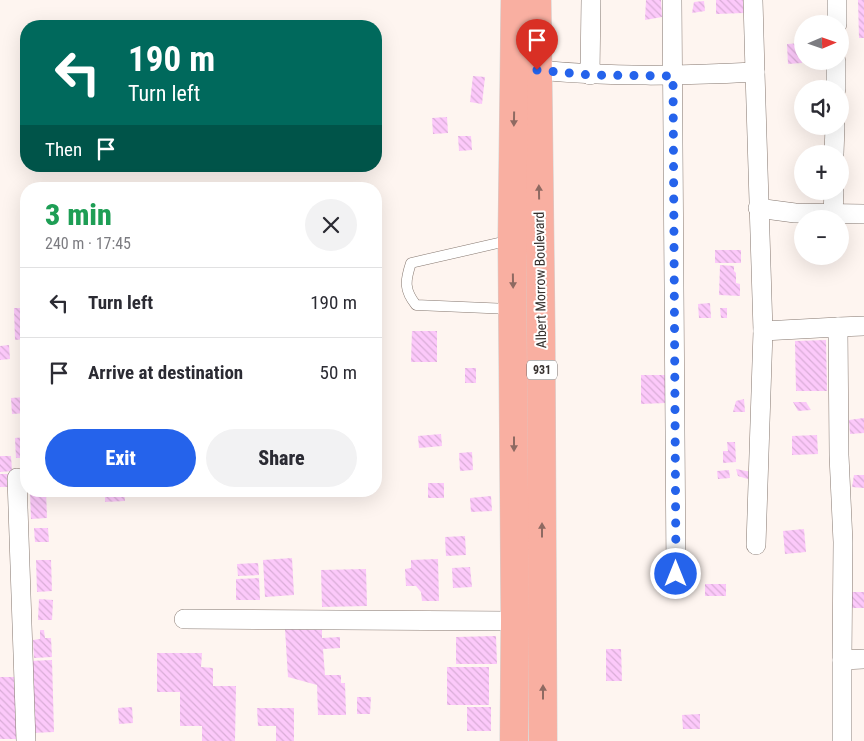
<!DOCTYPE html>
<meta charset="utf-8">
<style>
body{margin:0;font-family:"Roboto Condensed",sans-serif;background:#f2f2f3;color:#2b2b33;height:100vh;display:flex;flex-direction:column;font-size:19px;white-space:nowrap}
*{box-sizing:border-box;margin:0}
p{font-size:16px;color:#7c7c81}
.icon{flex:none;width:28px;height:28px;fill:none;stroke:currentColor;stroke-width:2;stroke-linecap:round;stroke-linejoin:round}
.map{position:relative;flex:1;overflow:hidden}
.side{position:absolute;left:20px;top:182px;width:362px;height:315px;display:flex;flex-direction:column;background:#fff;border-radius:20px;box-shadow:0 5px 20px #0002}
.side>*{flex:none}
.hud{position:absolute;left:20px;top:20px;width:362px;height:152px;border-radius:20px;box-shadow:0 5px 20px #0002;background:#00695c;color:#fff;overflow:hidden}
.needle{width:32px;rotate:88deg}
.controls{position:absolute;left:794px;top:15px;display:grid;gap:10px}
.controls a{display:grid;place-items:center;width:55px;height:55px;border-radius:50%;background:#fff;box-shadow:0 5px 20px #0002;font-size:25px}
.pin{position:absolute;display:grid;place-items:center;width:42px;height:42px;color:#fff;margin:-51px -21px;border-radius:50% 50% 50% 0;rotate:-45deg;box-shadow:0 0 5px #0007}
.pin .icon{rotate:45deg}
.me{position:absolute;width:55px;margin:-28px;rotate:0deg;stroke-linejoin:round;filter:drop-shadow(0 0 4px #0008)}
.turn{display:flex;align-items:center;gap:18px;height:105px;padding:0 25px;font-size:22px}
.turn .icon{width:65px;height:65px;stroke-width:2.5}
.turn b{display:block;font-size:35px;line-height:42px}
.then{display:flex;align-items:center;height:48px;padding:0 25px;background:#0003;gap:10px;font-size:19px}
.round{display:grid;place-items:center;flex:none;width:52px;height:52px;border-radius:26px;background:#f2f2f3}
.head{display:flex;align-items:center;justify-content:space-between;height:85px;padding:0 25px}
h1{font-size:30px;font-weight:800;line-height:38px;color:#1e9e55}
.primary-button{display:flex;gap:10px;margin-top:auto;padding:10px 25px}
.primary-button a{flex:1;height:58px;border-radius:30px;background:#2563eb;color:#fff;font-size:20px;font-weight:800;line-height:58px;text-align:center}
.primary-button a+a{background:#f2f2f3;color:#2b2b33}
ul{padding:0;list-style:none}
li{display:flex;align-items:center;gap:15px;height:70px;padding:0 25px;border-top:1px solid #e1e1e2}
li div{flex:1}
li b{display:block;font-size:19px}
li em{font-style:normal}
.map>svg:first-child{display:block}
.building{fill:url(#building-back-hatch)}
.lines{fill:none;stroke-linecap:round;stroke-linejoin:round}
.lane-casing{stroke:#867870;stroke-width:11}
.street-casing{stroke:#867870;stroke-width:20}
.highway-casing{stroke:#d3d2d1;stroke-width:29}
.lane{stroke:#fff;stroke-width:10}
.street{stroke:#fff;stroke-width:19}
.highway{stroke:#f9afa1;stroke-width:28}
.oneway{fill:#8e6a62}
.route{stroke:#2563eb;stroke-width:9;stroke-dasharray:0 16.2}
.labels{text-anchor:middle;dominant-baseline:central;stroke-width:4;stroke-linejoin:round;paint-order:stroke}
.shield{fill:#fff;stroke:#736f6d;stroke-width:1}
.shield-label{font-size:12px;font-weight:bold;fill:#37312e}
.street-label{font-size:14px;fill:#37312e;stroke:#fff}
</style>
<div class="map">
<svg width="864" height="741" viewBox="0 0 864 741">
<defs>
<pattern id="building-back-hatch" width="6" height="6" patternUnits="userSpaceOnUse" patternTransform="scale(1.25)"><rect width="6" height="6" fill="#fcc9fa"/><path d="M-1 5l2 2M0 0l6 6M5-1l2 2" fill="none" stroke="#d9add7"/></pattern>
</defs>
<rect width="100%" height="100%" fill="#fef5f0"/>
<g class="building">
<path d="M646 0H661L662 17 645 20Z"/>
<path d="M716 0H743L744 13 716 14Z"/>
<path d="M858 0H864V38H859Z"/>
<path d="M704 1 705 11 692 13 694 2Z"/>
<path d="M802 43V63L788 64 787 44Z"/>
<path d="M473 76 485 77 482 104 470 102Z"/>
<path d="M447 117 448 133 433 134 432 118Z"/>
<path d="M458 136H471L472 150 459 151Z"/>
<rect x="715" y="250" width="26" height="13"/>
<path d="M720 265 734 266V271L736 273V283L740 284V296L719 295Z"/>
<path d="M710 303 711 318H699L698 304Z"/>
<path d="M14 308H26V339L15 340Z"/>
<path d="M720 308H727V318H721Z"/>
<path d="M412 331H437V362H411Z"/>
<path d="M826 340 827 391H796L795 341Z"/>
<path d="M9 345 10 359 0 360V346Z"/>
<rect x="465" y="368" width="11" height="15"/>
<path d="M641 375H666V403L641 404Z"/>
<path d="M26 397V413L12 414 11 398Z"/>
<path d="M744 399 745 412H733L736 401Z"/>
<path d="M793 402H806L811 410 798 411Z"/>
<path d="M864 418V433L850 434 849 420Z"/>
<path d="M441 434 442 446 419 448 418 436Z"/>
<path d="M817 435 818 454 792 455V436Z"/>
<path d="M26 437V458H16L15 438Z"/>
<path d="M727 442H735L736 462 723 463V451H728Z"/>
<path d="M472 452 473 470 460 471 459 453Z"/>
<path d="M0 456H11L12 471 0 472Z"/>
<path d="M736 469 751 472V480L738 476Z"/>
<path d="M729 470 730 478 718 479 717 471Z"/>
<path d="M0 474H9L10 487H0Z"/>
<path d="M854 475H864V488L852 487Z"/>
<rect x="428" y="483" width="16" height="15"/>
<path d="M30 491H46L47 518 31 519Z"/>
<path d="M105 491H124L125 501 105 502Z"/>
<path d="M491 496 492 511 471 512 470 498Z"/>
<path d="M34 528H48L49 542H35Z"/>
<path d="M804 529 806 552 785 554 783 531Z"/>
<path d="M465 536 466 555 446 556 445 537Z"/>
<path d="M292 558 294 595 265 597 263 560Z"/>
<path d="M438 559 439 601H422L421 592 416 586H406L405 569 411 568V560Z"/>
<path d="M36 560H51L52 591 37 592Z"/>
<path d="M258 563 259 575 238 576 237 564Z"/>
<path d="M470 567 472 587 453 588 452 568Z"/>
<path d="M366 569 367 606 322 607 321 570Z"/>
<path d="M259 578 260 600H236V579Z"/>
<rect x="705" y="584" width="21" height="12"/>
<rect x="852" y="592" width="12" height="16"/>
<path d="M39 599 53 600 52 620H38Z"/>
<path d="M322 627V638L340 637V648L323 649 325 675H341V683H345L346 715H318L317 685 288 677 285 629Z"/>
<path d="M40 630H44L45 638H51L52 657 34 658 33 640 40 639Z"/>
<path d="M496 636 497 664H456V637Z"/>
<path d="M606 649H621L622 681H606Z"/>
<path d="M157 653H202L201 667 213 668V686H236L235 741H202V726H180V692H157Z"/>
<path d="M52 660 54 732 32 733 29 661Z"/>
<rect x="447" y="667" width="42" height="38"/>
<rect x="0" y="677" width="21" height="62"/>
<path d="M357 697H371L370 714H357Z"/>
<path d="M132 707 133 723 119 724 118 708Z"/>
<rect x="467" y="707" width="24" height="24"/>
<path d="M257 708H294V741H276V726H258Z"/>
<path d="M700 714V729H683L682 715Z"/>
</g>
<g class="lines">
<g class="lane-casing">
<path id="lane" d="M511 309 416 305C404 290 405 281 411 263L511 240"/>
</g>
<g class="street-casing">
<g id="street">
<path d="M672 0 676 574"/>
<path d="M753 0 755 72"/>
<path d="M837 24V0"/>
<path d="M537 70C612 77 680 76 755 72L763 331 756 545"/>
<path d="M590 75 591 0"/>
<path d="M836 89V61"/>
<path d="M834 154 835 126"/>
<path d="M758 208 795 213 864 214"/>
<path d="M833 214 834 191"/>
<path d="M838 327 864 326"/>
<path d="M763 331 838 327 839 455 843 542 842 660 864 659"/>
<path d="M17 478 26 741"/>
<path d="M184 619 515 621"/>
<path d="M842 660V741"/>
</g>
</g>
<g class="highway-casing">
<g id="highway">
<path d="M537 0 541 331 543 741"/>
<path d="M514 741 515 621 512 240 515 0"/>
</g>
</g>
<use href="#lane" class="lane"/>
<use href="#street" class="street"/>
<use href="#highway" class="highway"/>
</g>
<defs><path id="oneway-solid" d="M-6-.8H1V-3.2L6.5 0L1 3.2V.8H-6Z" transform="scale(1.25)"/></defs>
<g class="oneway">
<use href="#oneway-solid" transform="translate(514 119) rotate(91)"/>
<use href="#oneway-solid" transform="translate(539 192) rotate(-91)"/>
<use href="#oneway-solid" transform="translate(513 281) rotate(89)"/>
<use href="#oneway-solid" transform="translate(514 444) rotate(90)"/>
<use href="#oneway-solid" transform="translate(542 530) rotate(-90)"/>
<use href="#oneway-solid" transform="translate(543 692) rotate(-90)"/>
</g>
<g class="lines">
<path class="route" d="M537 70 590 75 673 76 676 574"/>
</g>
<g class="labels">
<rect class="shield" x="527" y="360.5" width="30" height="19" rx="4"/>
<g class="shield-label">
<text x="542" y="370">931</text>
</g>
<g class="street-label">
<text transform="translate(540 280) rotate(-91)">Albert Morrow Boulevard</text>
</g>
</g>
</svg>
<div class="controls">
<a><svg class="needle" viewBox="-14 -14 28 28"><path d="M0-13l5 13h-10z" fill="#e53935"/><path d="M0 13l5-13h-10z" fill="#7c7c81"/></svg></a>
<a><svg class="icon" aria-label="sound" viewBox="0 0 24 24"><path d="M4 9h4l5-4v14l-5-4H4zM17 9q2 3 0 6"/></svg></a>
<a>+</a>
<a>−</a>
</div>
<div class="pin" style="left:537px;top:70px;background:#d93025"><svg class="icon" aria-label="arrive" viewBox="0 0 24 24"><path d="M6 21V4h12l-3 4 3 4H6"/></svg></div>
<svg class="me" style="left:676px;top:574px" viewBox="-20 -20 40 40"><circle r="17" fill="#2563eb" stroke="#fff" stroke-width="3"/><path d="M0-11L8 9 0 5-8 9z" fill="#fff"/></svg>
<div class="hud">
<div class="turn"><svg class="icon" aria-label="left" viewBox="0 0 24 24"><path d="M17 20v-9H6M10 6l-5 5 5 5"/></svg><div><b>190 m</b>Turn left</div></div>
<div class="then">Then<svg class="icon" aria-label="arrive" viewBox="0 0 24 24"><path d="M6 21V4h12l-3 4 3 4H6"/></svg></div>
</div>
<section class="side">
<div class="head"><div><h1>3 min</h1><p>240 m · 17:45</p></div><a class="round"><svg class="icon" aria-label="close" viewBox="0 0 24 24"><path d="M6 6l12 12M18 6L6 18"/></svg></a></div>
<ul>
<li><svg class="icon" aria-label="left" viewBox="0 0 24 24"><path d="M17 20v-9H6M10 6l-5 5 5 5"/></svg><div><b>Turn left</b></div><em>190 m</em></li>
<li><svg class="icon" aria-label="arrive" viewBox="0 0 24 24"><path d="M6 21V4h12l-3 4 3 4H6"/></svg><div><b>Arrive at destination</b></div><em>50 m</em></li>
</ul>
<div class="primary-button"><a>Exit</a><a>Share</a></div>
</section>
</div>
